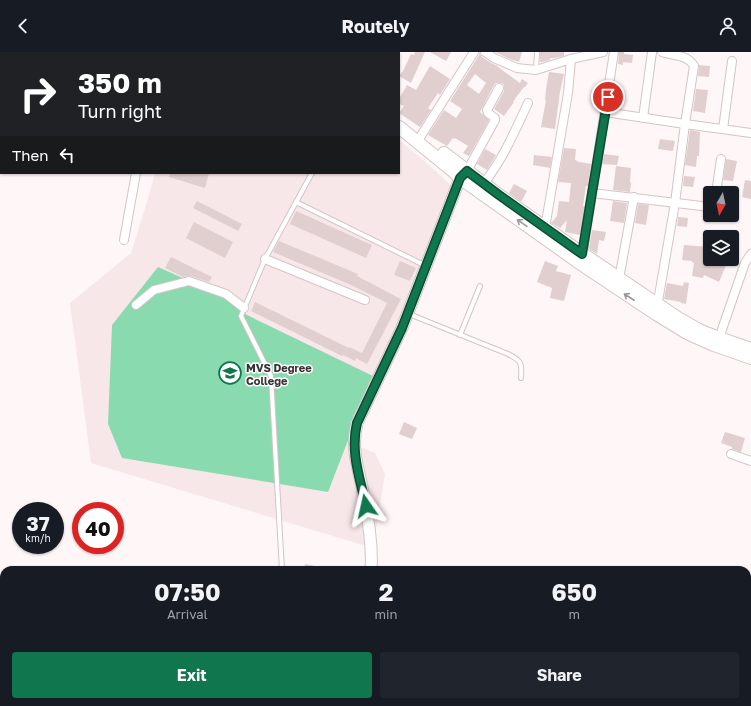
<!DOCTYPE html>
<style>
body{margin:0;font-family:"Golos Text",sans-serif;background:#20242c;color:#f1f3f6;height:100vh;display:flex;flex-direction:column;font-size:15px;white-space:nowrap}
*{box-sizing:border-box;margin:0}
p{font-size:13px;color:#9ea1a6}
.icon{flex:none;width:22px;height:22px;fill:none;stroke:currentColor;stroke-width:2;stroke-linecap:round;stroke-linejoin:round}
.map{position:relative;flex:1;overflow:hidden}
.drawer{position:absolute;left:0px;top:514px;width:751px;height:140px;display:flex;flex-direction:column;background:#171b24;border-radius:12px 12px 0 0;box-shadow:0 1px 3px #0004}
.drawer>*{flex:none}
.top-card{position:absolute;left:0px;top:0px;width:400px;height:122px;box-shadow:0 1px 3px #0004;background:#202124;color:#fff;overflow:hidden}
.needle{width:26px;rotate:189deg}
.controls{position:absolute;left:703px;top:134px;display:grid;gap:8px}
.controls a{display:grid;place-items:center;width:36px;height:36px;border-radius:4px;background:#171b24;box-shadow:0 1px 3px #0004;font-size:20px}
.speed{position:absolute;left:12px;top:450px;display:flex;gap:8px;font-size:20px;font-weight:700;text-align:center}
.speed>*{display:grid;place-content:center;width:52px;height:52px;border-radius:50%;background:#171b24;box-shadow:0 1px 3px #0004;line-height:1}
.speed small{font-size:10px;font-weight:400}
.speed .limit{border:6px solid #d22;background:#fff;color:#111}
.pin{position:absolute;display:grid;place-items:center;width:34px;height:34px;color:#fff;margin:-17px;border:2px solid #fff;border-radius:50%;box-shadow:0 1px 4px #0007}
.me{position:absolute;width:44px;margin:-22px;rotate:349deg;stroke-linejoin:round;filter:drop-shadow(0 0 3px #0008)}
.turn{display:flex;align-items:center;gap:14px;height:84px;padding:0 12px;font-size:18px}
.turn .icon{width:52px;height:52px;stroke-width:2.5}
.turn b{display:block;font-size:28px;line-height:34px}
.then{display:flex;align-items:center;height:38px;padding:0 12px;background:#0003;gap:8px;font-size:15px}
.eta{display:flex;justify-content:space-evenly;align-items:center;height:68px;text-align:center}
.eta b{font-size:24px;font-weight:700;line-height:28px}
.button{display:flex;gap:8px;margin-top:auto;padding:8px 12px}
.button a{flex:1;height:46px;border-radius:4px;background:#0f764e;color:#fff;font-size:16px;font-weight:700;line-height:46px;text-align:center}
.button a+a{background:#20242c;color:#f1f3f6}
header{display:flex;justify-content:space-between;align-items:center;height:52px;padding:0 12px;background:#171b24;font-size:18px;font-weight:700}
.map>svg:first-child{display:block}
.built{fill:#f8e7e9}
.green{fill:#8adab0}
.building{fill:#e1cfd0;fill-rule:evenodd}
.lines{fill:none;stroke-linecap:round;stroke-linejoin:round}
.lane-casing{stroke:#d6c4c5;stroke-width:6}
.street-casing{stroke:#d6c4c5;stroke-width:10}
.secondary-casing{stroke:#d6c4c5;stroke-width:13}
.primary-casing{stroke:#d6c4c5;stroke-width:14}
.lane{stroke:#fff;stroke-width:4}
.street{stroke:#fff;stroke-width:8}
.secondary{stroke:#fff;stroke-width:11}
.primary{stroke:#fff;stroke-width:12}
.oneway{stroke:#9c9999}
.route-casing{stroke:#0a4d33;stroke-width:10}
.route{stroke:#0f764e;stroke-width:7}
.labels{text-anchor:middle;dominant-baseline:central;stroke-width:3;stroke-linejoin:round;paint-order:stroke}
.poi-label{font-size:11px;font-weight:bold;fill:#3a3333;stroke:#fff;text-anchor:start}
</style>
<header><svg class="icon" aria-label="back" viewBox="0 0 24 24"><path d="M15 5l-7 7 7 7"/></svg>Routely<svg class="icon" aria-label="person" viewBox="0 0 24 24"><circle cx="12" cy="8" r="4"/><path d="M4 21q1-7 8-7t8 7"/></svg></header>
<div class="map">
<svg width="751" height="654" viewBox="0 0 751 654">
<rect width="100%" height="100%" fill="#fef6f7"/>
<g class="built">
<path d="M183 0H293L294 1H183Z"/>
<path d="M399 88 428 112 456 138 353 392 375 401 385 422 373 496 91 411 70 251 131 201 147 150 155 121H399Z"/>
</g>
<path class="green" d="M158 215 223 244 247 263 373 324 328 440 122 406 108 372 112 273Z"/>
<g class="building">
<path d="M415 0H425L411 31 399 24 403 19 411 2 414 3Z"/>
<path d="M430 0H451L446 9Z"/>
<path d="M479 0 482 5 491 11 498 14H497L502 18 520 31 522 27 528 31 525 35H524L517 44 513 50H514L504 64 494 57 504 39V33L502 31H496L494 33 480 60 489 68 469 104 463 101 468 94 455 86 454 87 453 86 447 94 428 83 444 58 456 66 462 57 450 49 479 3ZM475 22 486 31 479 42 467 33Z"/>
<path d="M495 0H522L519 10 510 7Z"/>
<path d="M540 0H564V4L555 6H550V8L542 10H540Z"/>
<path d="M619 0H624V2L633 3 632 11 623 10V13L618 12Z"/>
<path d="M699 13 710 14 709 25 698 24Z"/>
<path d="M430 14 450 27 440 43 438 41 428 56 431 58 420 75 399 61 404 54 399 52V47L407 33 416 38Z"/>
<path d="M549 20 564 22 560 40 555 77 541 75 546 48H545L546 37Z"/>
<path d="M696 37 708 38 705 61 693 59Z"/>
<path d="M690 78 700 80 699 104H697L696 115 685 113Z"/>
<path d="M660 87 675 89 673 99 658 97Z"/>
<path d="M564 96 576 97 575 108 579 110 591 112 588 134H586L583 154H585L580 183 565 180 567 168 560 176 551 171 557 164 559 149 569 150 571 131 558 130Z"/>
<path d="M485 97 496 103 487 118 477 112Z"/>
<path d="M604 102 619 104 617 113 602 112Z"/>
<path d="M534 103 552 105 550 116 533 113Z"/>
<path d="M726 107 737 109 733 129 723 128Z"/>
<path d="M616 114 631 116 630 130 631 131 630 140 613 138Z"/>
<path d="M170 121H209L205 136 169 125Z"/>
<path d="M684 124 695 125 693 135 683 134Z"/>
<path d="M745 128 751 129V147L742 145Z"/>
<path d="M514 132 527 139 521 150 509 141Z"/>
<path d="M197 149 242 172 238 179 193 156Z"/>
<path d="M613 149 627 151 624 171 610 169Z"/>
<path d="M638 152 649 153 646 173 635 171Z"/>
<path d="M296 159 372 193 366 206 290 172Z"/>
<path d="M678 165 688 166 687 175 677 174Z"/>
<path d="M194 170 233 190 225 206 186 186Z"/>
<path d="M592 178 606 180 604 189 599 188 597 202 589 197Z"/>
<path d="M279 189 358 222 357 224 401 247 367 312 356 306 355 309 343 303 342 304 251 259 255 250 349 296V295L362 301 387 251 351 233 273 200Z"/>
<path d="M684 193 708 195 706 207H717L727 211 719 230 704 223 703 226 692 224 694 211 692 210V209L682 208Z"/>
<path d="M171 205 212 225 209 230 191 224 183 225 165 216Z"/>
<path d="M400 209 416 216 410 229 394 223Z"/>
<path d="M545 209 558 214 556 219 571 223 564 249 550 246 552 236 537 230Z"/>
<path d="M684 230 689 231 686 252 681 251V250L664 247 667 231 683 234Z"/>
<path d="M404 370 417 376 412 387 399 382Z"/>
<path d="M725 380 745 386 741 400 732 397V395L721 391Z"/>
<path d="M305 512 321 515 320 518H304Z"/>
</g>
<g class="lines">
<g class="lane-casing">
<g id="lane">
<path d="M536 18 537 0"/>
<path d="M296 150 426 214"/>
<path d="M409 262 508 302C522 309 522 311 521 326"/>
<path d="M460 283 480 234"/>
<path d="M282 518 271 324 241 264 265 207 312 121"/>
<path d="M747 610 751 609"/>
<path d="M303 650 304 654"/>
</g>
</g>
<g class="street-casing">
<g id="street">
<path d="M16 0H30"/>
<path d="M485 0 494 6 517 16 536 18 571 7 603 0"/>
<path d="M662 0C673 4 687 2 694 14L685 72 751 81"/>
<path d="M67 1V0"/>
<path d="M113 1V0"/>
<path d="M158 1V0"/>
<path d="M334 1 336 0"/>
<path d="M0 43 1 44"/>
<path d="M605 60 685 72 675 151 657 255"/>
<path d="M643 66 652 0"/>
<path d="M1 71 0 75H1"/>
<path d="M723 77 732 9"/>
<path d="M417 90 474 0"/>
<path d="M467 119 495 68V66L488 61 487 58 499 36"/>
<path d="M484 131C503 107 515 79 528 51"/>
<path d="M592 141 710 155"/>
<path d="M716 141 721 107"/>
<path d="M545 176 568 41 571 7"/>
<path d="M124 188 136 121"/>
<path d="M582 206 614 0"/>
<path d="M265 207 365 248"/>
<path d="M619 227 634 145"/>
<path d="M136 253 154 238 189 229 226 242 244 256"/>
<path d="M717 290 719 286 745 211 751 202"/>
<path d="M731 402 751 409"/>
<path d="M0 605 4 614"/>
<path d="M46 654 48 650"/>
<path d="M560 654 566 650"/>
</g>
</g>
<g class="secondary-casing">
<g id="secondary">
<path d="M371 518C373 491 367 462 362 435 357 411 351 396 357 371L402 276 460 126 466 120"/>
<path d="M350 654 351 650"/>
</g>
</g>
<g class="primary-casing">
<g id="primary">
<path d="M309 0 310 1"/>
<path d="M320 0 321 1"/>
<path d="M399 75 453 119 460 126 581 212 656 262 687 281 714 293 751 306"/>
<path d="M444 101 499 143 583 202 678 266 699 278 719 286 751 297"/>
</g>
</g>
<use href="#lane" class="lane"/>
<use href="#street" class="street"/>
<use href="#secondary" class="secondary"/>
<use href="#primary" class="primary"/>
</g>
<defs><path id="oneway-shaft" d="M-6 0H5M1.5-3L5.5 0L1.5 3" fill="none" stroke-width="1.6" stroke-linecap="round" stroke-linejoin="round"/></defs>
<g class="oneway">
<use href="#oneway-shaft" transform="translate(522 171) rotate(-145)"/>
<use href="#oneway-shaft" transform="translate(629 245) rotate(-147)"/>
</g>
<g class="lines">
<g class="route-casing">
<path id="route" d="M366 454C360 426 350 400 357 371L402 276 460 126 467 119 499 143 582 202 592 141 608 45"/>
</g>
<use href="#route" class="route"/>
</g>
<defs>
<g id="university-ring" transform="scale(1.15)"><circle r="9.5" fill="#fff" stroke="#0f764e" stroke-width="1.5"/><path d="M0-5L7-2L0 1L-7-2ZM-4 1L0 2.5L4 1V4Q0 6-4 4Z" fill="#0f764e"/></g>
</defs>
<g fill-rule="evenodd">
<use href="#university-ring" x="230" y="321"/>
</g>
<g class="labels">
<g class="poi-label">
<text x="246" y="315">MVS Degree<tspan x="246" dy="13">College</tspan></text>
</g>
</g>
</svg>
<div class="controls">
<a><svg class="needle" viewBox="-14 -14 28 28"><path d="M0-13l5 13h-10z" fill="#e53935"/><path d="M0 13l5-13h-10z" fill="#9ea1a6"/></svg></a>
<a><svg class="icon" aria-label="layers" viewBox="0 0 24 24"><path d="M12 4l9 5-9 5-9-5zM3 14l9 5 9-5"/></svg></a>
</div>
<div class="speed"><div>37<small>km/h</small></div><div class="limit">40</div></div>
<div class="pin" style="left:608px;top:45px;background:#d93025"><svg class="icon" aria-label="arrive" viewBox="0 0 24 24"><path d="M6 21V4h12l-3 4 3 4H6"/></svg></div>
<svg class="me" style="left:366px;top:454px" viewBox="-20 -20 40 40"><path d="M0-17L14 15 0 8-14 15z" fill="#0f764e" stroke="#fff" stroke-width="4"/></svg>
<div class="top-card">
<div class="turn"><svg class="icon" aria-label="right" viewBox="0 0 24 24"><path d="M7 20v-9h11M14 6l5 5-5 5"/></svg><div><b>350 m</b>Turn right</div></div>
<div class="then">Then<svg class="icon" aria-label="left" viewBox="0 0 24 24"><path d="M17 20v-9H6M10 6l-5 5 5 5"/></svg></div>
</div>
<section class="drawer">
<div class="eta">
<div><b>07:50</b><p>Arrival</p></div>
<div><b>2</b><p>min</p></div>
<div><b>650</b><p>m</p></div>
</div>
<div class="button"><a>Exit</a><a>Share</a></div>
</section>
</div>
